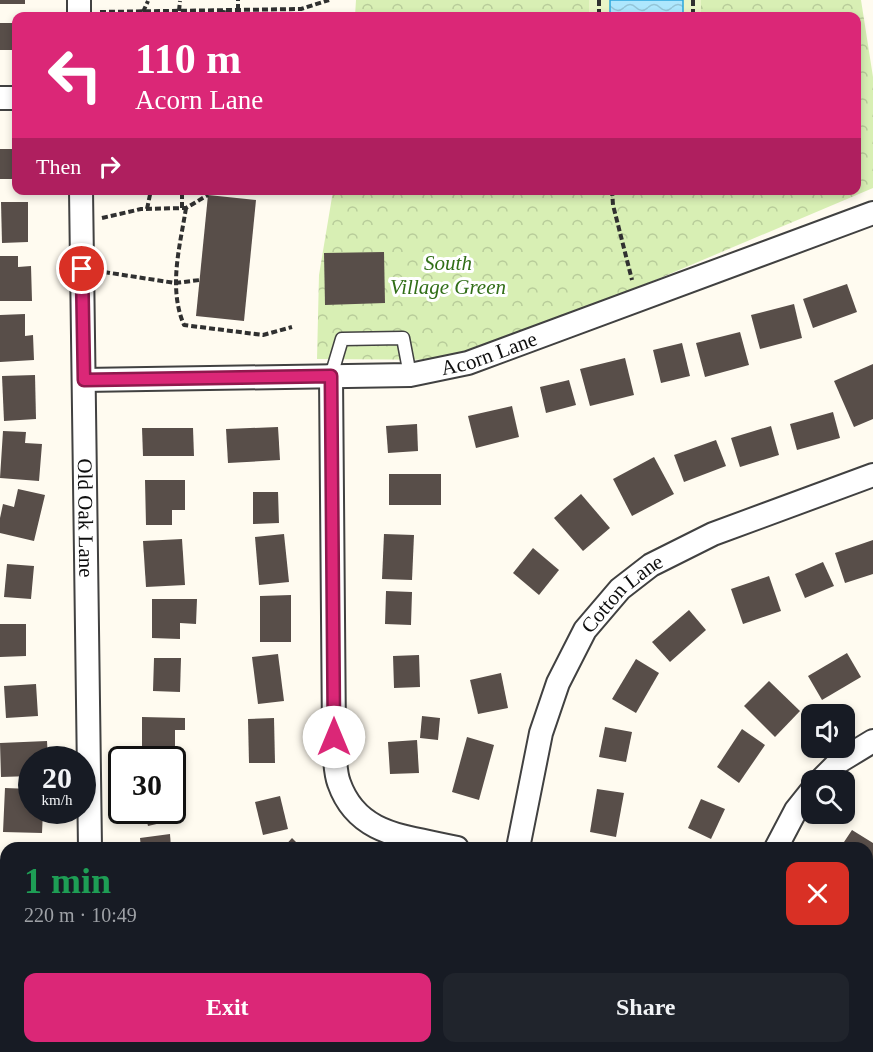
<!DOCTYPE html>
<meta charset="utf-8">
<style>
body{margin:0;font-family:"Times New Roman",serif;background:#20242c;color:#f1f3f6;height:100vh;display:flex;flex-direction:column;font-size:22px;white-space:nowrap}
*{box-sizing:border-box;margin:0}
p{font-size:20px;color:#9ea1a6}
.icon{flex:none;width:33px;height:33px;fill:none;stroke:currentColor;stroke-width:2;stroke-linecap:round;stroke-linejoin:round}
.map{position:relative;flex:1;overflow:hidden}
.sheet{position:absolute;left:0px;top:842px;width:873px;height:212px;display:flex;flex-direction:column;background:#171b24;border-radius:18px 18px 0 0;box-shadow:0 3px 9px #0003}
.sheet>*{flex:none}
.top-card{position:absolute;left:12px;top:12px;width:849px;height:183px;border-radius:12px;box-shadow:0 3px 9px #0003;background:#db2777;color:#fff;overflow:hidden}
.fabs{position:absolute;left:801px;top:704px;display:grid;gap:12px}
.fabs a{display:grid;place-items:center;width:54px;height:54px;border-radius:12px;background:#171b24;box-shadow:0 3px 9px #0003;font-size:30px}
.speed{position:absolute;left:18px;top:746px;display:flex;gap:12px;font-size:30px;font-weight:700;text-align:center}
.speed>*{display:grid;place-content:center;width:78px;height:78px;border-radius:50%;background:#171b24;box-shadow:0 3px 9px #0003;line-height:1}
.speed small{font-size:15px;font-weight:400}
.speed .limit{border:3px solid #111;border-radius:9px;background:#fff;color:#111}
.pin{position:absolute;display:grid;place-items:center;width:51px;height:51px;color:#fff;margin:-26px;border:3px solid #fff;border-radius:50%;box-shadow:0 2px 6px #0007}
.me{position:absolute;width:66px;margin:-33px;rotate:0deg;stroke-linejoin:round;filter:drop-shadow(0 0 4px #0008)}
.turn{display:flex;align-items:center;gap:21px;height:126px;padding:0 24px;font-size:27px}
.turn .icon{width:78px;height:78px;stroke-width:2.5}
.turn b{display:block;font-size:42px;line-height:51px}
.then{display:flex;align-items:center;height:57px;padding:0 24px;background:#0003;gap:12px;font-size:22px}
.round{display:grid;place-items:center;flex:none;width:63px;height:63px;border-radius:12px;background:#20242c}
.overview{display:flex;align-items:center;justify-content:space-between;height:102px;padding:0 24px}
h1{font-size:36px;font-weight:800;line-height:45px;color:#1e9e55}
.cta{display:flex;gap:12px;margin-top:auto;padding:12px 24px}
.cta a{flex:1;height:69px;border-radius:12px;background:#db2777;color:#fff;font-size:24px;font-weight:800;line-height:69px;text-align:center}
.cta a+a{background:#20242c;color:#f1f3f6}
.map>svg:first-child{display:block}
.park{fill:url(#park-crowns)}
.pitch{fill:#e9f5c7}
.water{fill:url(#water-waves);stroke:#2ca7dc;stroke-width:1.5}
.building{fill:#584e49}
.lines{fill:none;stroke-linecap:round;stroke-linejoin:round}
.lane-casing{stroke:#414141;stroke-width:15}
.street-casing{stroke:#414141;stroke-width:26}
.path{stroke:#303030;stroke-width:4;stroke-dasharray:6 3;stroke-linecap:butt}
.lane{stroke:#fff;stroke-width:12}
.street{stroke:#fff;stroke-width:22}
.route-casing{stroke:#8e194d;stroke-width:15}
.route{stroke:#db2777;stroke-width:10}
.labels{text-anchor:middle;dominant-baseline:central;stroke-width:6;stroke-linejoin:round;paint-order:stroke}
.park-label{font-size:21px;font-style:italic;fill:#316e17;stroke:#fff}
.street-label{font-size:21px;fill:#0e0e0e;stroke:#fff}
</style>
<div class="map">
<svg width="873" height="1052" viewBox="0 0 873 1052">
<defs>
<pattern id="park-crowns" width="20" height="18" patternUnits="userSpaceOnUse" patternTransform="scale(1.5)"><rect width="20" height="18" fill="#d8efb4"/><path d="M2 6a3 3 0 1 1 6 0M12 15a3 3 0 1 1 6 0" fill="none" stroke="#b8cc9a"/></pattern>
<pattern id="water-waves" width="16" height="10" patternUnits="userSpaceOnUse" patternTransform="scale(1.5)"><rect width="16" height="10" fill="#aee7fd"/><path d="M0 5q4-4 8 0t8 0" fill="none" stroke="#94c5d8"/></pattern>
</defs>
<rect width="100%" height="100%" fill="#fffbf0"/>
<path class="park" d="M356 0H861L873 77V188L466 360 317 359 319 275 333 191 856 190V16H355Z"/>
<rect class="pitch" x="589" y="0" width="112" height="16"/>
<rect class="water" x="610" y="0" width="73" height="16"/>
<g class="building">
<rect x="0" y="0" width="25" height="4"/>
<rect x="0" y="23" width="16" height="27"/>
<rect x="0" y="149" width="16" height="30"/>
<path d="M208 195 256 200 244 321 196 316Z"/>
<path d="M1 202H28V242L2 243Z"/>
<path d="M384 252 385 303 325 305 324 253Z"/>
<path d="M0 256H18V267L31 266 32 301H0Z"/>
<path d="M847 284 857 312 813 328 803 299Z"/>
<path d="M794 304 802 338 760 349 751 315Z"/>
<path d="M25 314V336L33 335 34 360 0 362V315Z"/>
<path d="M740 332 749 365 705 377 696 343Z"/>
<path d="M682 343 690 376 661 383 653 350Z"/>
<path d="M625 358 634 395 590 406 580 369Z"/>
<path d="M873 364V419L854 427 834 381Z"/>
<path d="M35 375 36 419 4 421 2 376Z"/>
<path d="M569 380 576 405 546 413 540 387Z"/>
<path d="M512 406 519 437 476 448 468 416Z"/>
<path d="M833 412 840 438 797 450 790 424Z"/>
<path d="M417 424 418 451 388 453 386 426Z"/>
<path d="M771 426 779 455 740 467 731 438Z"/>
<path d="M278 427 280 460 228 463 226 429Z"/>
<path d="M142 428H193L194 456H143Z"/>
<path d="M3 431 26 432 25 443 42 444 39 481 0 478Z"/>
<path d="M716 440 726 466 684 482 674 455Z"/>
<path d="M654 457 674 494 632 516 613 479Z"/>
<rect x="389" y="474" width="52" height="31"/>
<path d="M145 480H185V510H172V525H146Z"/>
<path d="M18 489 45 495 34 541 0 533V518L3 504 14 507Z"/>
<path d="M253 492H278L279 523 253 524Z"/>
<path d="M581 494 610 528 583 551 554 518Z"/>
<path d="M284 534 289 582 259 585 255 537Z"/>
<path d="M384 534 414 535 412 580 382 579Z"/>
<path d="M182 539 185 585 146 587 143 541Z"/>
<path d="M873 540V574L845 583 835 553Z"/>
<path d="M533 548 559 570 539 595 513 573Z"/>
<path d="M823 562 834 586 805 598 795 574Z"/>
<path d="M7 564 34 566 31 599 4 597Z"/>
<path d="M769 576 781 611 743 624 731 589Z"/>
<path d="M386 591 412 592 411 625 385 624Z"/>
<path d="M291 595V642H260V596Z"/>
<path d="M152 599H197L196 624 180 623V639L152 638Z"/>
<path d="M689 610 706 630 670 662 652 642Z"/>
<path d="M0 624H26V656L0 657Z"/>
<path d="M847 653 861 677 822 700 808 676Z"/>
<path d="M278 654 284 701 258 704 252 657Z"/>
<path d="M419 655 420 687 394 688 393 656Z"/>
<path d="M154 658H181L180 692 153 691Z"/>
<path d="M636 659 659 673 636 713 612 699Z"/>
<path d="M501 673 508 708 478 714 470 680Z"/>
<path d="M769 681 800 711 775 737 744 706Z"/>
<path d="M36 684 38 716 6 718 4 686Z"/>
<path d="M422 716 440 718 438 740 420 738Z"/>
<path d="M142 717 185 718V730H175V750L142 749Z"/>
<path d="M274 718 275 763H249L248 719Z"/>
<path d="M605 727 632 732 626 762 599 757Z"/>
<path d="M742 729 765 745 739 783 717 767Z"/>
<path d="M467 737 494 745 479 800 452 792Z"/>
<path d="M417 740 419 773 390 774 388 742Z"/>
<path d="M47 741 48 759H32V776L1 777 0 743Z"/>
<path d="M5 788 32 789V810H43L42 833 3 832Z"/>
<path d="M597 789 624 793 616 837 590 832Z"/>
<path d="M280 796 288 829 263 835 255 802Z"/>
<path d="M701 799 725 809 711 839 688 828Z"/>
<path d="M172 800 178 819 148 826 144 810H172Z"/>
<path d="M852 830 873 843V863L867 872V848H840Z"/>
<path d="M170 834 171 848H141L140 838Z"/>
<path d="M292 838 302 848H283Z"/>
<path d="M0 906H6V954H2Z"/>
<path d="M34 1047H59L63 1052H27Z"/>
<path d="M385 1047H428V1052H384Z"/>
<path d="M529 1047H558L557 1052H529Z"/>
<path d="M639 1047H681L680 1052H638Z"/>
</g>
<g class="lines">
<g class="lane-casing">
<path id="lane" d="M331 376 342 339 403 338 410 375"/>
</g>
<g class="street-casing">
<g id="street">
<path d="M79 0V16"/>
<path d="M0 98H16"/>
<path id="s1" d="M81 190 90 848"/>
<path d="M331 376 334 737C335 751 334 770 339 783 358 837 408 836 457 848"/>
<path id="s2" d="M84 380 410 375 468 363 873 213"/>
<path d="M821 780 840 761 873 741"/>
<path id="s3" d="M518 848 541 733 558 683 585 630 620 589 651 565 713 534 873 475"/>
<path d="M776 848 796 810 812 790"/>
<path d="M185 1047 201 1052"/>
<path d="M475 1052 476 1047"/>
<path d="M727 1052 728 1047"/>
</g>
</g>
<g class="path">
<path d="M599 0V16"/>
<path d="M693 0V16"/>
<path d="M238 10V0"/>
<path d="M179 11 180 1"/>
<path d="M100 12 301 9 329 0"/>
<path d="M143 12 148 1"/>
<path d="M223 16 224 10"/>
<path d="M612 190 613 205 632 280"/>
<path d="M182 208V190"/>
<path d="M186 208C180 246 168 288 184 325L263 335 292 327"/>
<path d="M147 209 151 190"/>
<path d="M102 218 141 209 186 208 208 195"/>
<path d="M104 272 175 283 200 280"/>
</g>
<use href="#lane" class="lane"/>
<use href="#street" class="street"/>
</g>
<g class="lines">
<g class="route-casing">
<path id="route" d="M82 269 84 380 331 376 334 737"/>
</g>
<use href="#route" class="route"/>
</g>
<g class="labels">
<g class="park-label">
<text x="448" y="263">South<tspan x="448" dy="24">Village Green</tspan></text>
</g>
<g class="street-label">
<text stroke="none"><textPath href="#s2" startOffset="408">Acorn Lane</textPath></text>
<text stroke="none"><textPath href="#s1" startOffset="328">Old Oak Lane</textPath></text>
<text stroke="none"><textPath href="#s3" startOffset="282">Cotton Lane</textPath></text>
</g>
</g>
</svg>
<div class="fabs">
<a><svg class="icon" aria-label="sound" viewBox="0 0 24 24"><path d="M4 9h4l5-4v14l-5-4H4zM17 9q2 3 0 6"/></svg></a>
<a><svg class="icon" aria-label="search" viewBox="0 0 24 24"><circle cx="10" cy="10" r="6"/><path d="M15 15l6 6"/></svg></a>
</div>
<div class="speed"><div>20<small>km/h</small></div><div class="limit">30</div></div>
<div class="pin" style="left:82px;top:269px;background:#d93025"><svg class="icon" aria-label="arrive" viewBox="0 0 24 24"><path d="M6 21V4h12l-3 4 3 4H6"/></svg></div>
<svg class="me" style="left:334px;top:737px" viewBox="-20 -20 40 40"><circle r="19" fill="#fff"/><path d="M0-13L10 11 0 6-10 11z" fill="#db2777"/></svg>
<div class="top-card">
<div class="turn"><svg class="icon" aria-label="left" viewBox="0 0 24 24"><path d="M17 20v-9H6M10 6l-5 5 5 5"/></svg><div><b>110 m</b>Acorn Lane</div></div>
<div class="then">Then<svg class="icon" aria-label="right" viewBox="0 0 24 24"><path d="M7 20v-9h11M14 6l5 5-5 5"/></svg></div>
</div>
<section class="sheet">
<div class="overview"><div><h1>1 min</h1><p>220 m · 10:49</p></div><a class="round" style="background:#d93025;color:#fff"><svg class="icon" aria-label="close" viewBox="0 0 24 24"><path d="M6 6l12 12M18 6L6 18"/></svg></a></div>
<div class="cta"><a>Exit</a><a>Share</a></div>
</section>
</div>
